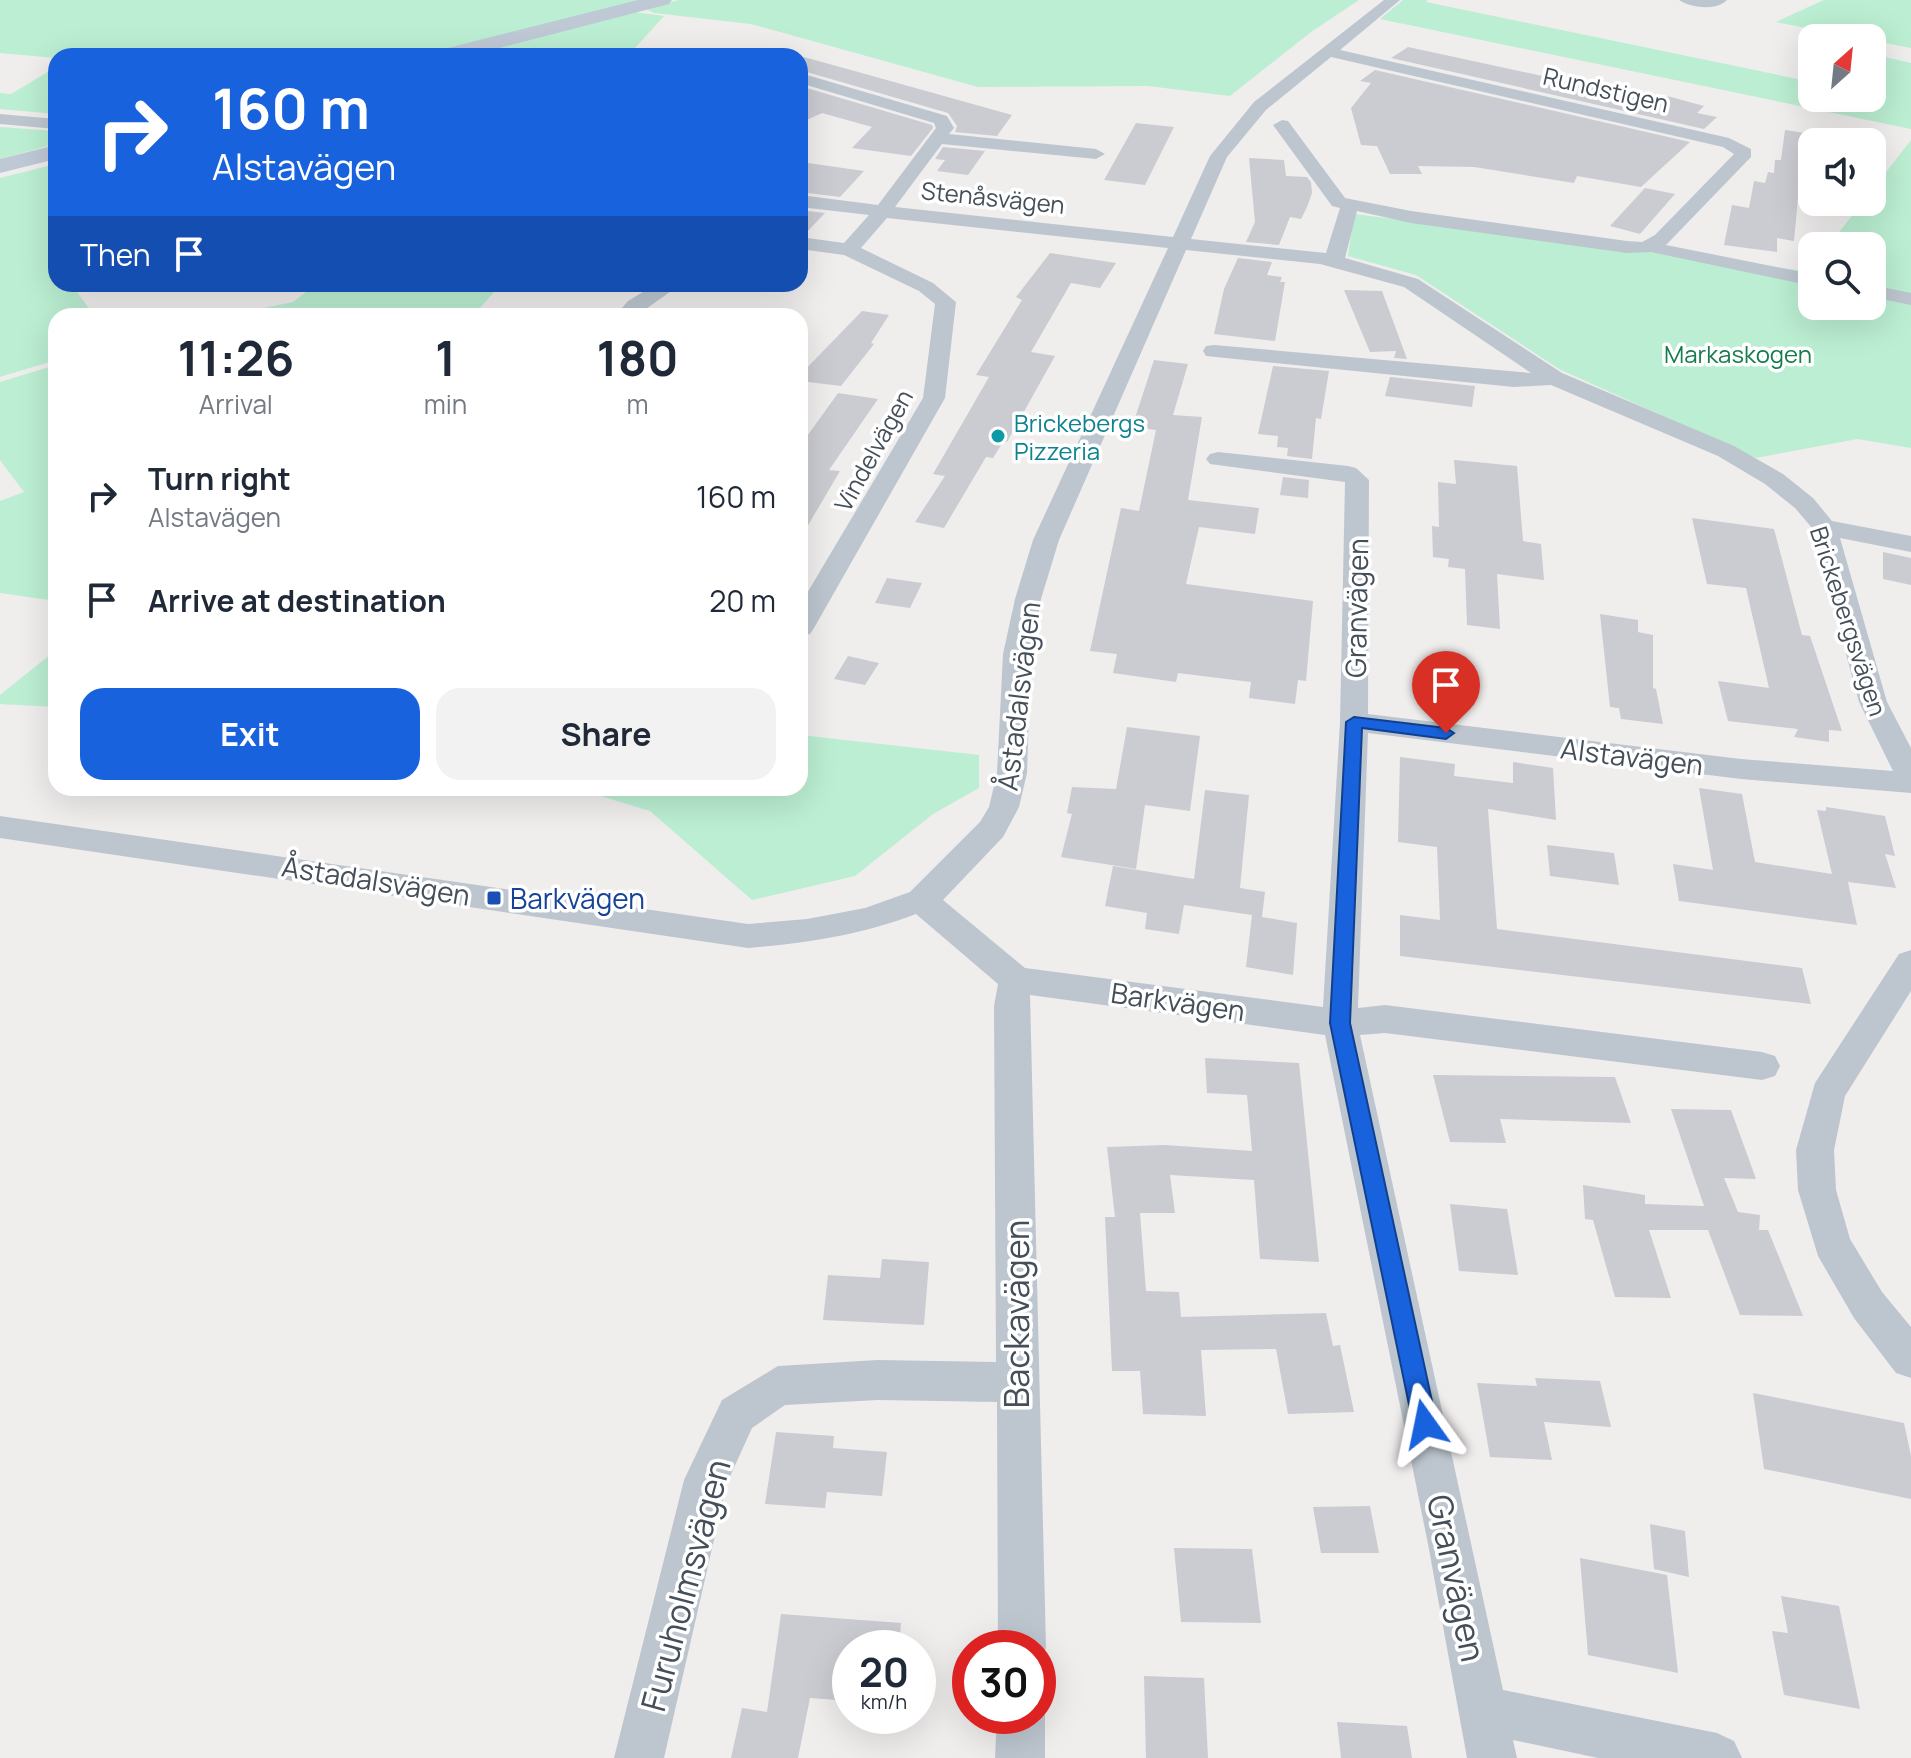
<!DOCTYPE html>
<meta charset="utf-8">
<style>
body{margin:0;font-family:Manrope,sans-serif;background:#f2f2f3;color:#1f2937;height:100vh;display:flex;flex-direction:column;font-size:30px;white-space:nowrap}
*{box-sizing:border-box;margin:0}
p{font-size:26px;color:#747a83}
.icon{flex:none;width:44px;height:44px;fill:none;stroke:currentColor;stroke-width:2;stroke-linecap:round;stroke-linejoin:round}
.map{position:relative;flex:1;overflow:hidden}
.drawer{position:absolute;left:48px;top:308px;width:760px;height:488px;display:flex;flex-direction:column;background:#fff;border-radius:24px;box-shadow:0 8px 32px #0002}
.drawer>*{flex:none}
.hud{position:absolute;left:48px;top:48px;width:760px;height:244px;border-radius:24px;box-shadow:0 8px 32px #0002;background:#1962dd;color:#fff;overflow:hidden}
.needle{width:52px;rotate:27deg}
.controls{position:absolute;left:1798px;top:24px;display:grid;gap:16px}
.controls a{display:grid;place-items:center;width:88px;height:88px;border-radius:16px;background:#fff;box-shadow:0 8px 32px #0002;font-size:40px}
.speed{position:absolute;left:832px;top:1630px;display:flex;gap:16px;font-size:40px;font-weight:700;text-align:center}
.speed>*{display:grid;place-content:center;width:104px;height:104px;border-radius:50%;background:#fff;box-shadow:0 8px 32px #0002;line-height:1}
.speed small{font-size:20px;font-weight:400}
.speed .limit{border:12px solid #d22;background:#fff;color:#111}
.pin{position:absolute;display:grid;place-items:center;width:68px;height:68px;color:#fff;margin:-82px -34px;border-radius:50% 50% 50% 0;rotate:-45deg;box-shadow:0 0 8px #0007}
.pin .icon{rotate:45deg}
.me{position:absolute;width:88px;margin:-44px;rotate:348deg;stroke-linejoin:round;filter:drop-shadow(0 0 6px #0008)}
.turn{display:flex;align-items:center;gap:28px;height:168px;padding:0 32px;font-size:36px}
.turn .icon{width:104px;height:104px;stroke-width:2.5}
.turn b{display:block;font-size:56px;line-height:68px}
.then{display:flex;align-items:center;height:76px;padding:0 32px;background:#0003;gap:16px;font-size:30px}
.eta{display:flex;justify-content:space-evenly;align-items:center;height:136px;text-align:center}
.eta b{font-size:48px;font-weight:700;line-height:56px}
.cta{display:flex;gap:16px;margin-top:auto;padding:16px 32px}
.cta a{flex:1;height:92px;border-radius:24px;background:#1962dd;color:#fff;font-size:32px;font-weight:700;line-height:92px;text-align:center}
.cta a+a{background:#f2f2f3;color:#1f2937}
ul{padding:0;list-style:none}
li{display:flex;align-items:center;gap:24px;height:104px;padding:0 32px}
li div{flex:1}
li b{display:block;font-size:30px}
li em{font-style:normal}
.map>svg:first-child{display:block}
.green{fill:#bbeed2}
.building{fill:#caccd2}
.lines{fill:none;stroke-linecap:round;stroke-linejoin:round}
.minor{fill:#bdc6cf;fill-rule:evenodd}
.secondary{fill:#bfc9d6;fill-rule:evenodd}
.route{fill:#1962dd;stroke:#104090;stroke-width:2}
.culture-dot{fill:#0f9aa8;stroke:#fff;stroke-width:3}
.transit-dot{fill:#1a4fb4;stroke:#fff;stroke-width:3}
.labels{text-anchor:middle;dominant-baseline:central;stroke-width:7;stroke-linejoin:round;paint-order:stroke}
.far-street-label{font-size:24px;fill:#454f5a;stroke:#fff}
.far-park-label{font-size:24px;fill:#177b50;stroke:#fff}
.far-culture-label{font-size:24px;fill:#0d838f;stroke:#fff;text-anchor:start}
.street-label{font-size:28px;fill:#454f5a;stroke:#fff}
.transit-label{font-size:28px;fill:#164399;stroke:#fff;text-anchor:start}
.near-street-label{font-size:34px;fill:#454f5a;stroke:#fff}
</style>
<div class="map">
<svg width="1911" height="1758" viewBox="0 0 1911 1758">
<rect width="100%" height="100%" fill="#f0eded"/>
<g class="green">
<path d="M0 0H643L418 56 56 58 0 53Z"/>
<path d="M679 0H1359L1311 32 1230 96 1148 86 978 87 751 24 654 13 646 9Z"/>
<path d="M1403 0H1428L1426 2 1812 82V98H1872V72L1885 57 1911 63V129L1380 19Z"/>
<path d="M1824 0H1911V48L1776 22Z"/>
<path d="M634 12 664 16 635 48 585 56H464Z"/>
<path d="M56 67V114L0 109V93L11 94Z"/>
<path d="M0 127 56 131V144L0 159Z"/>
<path d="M1911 140V448L1857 439 1756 458 1559 369 1416 275 1348 256 1354 214 1812 272V306H1872V246H1828L1863 202H1872V190Z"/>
<path d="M56 164V284H71L91 311 138 316H56V360L0 377V178Z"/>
<path d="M316 284H501L473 316H224L293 302Z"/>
<path d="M56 365V601L0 593V501L24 492 0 460V382Z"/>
<path d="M56 650V707L0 704V695Z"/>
<path d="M800 735 979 755V788L933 814 855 876 752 900 650 811 574 788H800Z"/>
</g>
<g class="building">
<path d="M1408 47 1635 96 1640 91 1671 97 1704 106 1697 113 1717 117 1704 129 1391 58Z"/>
<path d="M800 56 851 70 1012 115 997 136 955 132 957 126 948 113 800 70Z"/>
<path d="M1375 70 1690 142 1641 187 1577 176 1574 183 1474 167 1418 166 1422 174H1390L1377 146 1361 145 1351 108 1371 83 1360 81Z"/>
<path d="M800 86 932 125 933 128 911 156 852 148 872 127 822 113 800 123Z"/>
<path d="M1136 123 1174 127 1145 185 1104 180Z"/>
<path d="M1785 130 1818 135 1817 142H1812L1811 188 1799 187 1794 241 1777 238V252L1724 245 1732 205 1749 208 1754 181 1765 183 1768 172 1774 173 1775 160H1781Z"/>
<path d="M943 147 985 151 968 175 937 171 945 160 935 159Z"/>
<path d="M1249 158 1284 160 1286 176 1307 177 1311 182 1312 193 1307 207 1301 219 1290 217 1279 245 1246 242 1255 222Z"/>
<path d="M808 163 864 171 840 197 800 192V172Z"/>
<path d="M1645 188 1675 194 1640 234 1610 226Z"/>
<path d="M800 210 825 213 804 235 800 234Z"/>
<path d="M1050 253 1116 263 1100 288 1071 283 1031 352 1055 356 1007 442H1003L993 458 986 457 944 528 915 522 945 476 933 474 989 377 976 375 1022 300 1016 297Z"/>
<path d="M1238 258 1272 262 1267 275 1282 277 1280 282H1285L1275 341 1214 334 1224 289Z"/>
<path d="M1344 290 1382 291 1407 359 1394 358 1396 351 1370 352Z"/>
<path d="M862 311 889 315 871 343 874 344 841 386 800 381V375Z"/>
<path d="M1154 360 1188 364 1173 415 1202 417 1188 500 1259 508 1255 534 1199 527 1186 584 1313 601 1306 681 1298 680 1295 704 1249 698 1251 682 1178 673 1176 682 1113 673 1117 654 1090 651 1121 508 1139 511 1156 430 1132 427Z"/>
<path d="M1273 366 1329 371 1321 419 1316 418 1312 459 1287 456 1288 448 1277 447 1278 436 1258 434Z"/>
<path d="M1390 377 1475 386 1472 407 1385 396Z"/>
<path d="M838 393 878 399 829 470 840 471 800 539V446Z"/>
<path d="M1454 460 1517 466 1523 541 1541 544 1544 580 1497 574 1500 629 1467 625 1465 569 1448 567 1449 559 1433 557 1432 526 1439 527 1438 482 1456 484Z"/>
<path d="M1283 477 1309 480 1308 498 1280 495Z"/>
<path d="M1692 518 1774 529 1802 635 1810 636 1842 731 1829 730V742L1794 737 1798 729 1728 721 1718 681 1769 688 1746 588 1707 584Z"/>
<path d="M1883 552 1911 558V585L1883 579Z"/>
<path d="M887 578 922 583 910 608 875 603Z"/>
<path d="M1600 614 1638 620V632L1653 635V688L1656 689 1663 724 1621 719 1619 708 1610 707Z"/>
<path d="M848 656 879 663 865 685 834 679Z"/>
<path d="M1127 727 1200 736 1190 811 1145 805 1136 869 1061 857 1072 814 1067 813 1072 787 1116 789Z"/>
<path d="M1400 757 1455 764 1454 776 1513 783V762L1553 768 1556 820 1488 809 1497 929 1802 968 1811 1004 1400 956V915L1440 920 1437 847 1398 842Z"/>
<path d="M1699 788 1742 794 1755 862 1832 874 1817 810 1826 811V807L1885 816 1895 856 1885 854 1896 888 1848 882 1857 925 1679 901 1673 864 1713 870Z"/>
<path d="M1205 790 1249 795 1240 888 1265 892 1262 917 1297 923 1293 975 1246 967 1252 915 1184 905 1179 934 1145 929 1147 913 1105 906 1113 866 1194 879Z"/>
<path d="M1547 845 1614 853 1619 885 1550 876Z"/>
<path d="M1205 1058 1299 1063 1319 1262 1260 1259 1254 1180 1170 1175 1175 1213H1140L1146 1291 1179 1292 1181 1317 1326 1313 1333 1346 1340 1345 1354 1412 1288 1414 1276 1349 1201 1350 1206 1416 1143 1414 1140 1371H1112L1105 1217H1115L1107 1147 1165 1145 1252 1151 1247 1095 1207 1093Z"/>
<path d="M1433 1075 1615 1077 1631 1123 1500 1119 1506 1143 1450 1142Z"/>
<path d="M1671 1109 1731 1110 1756 1179 1724 1178 1738 1212 1760 1215 1759 1230H1746H1768L1803 1316 1740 1315 1708 1230H1649L1671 1298 1615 1297 1593 1220 1585 1219 1583 1185 1645 1195V1204L1704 1206Z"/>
<path d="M1450 1204 1507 1209 1518 1275 1459 1271Z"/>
<path d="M882 1259 929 1262 924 1325 823 1320 828 1275 880 1278Z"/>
<path d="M1535 1378 1600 1381 1611 1427 1544 1422 1552 1460 1490 1457 1477 1383 1537 1386Z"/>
<path d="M1753 1393 1904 1423 1911 1456V1499L1764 1469Z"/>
<path d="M776 1432 834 1436 833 1448 887 1452 882 1496 827 1492 825 1508 765 1504Z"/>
<path d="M1370 1506 1379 1553H1321L1313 1507Z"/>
<path d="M1650 1524 1685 1531 1689 1577 1654 1569Z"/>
<path d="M1174 1548 1252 1549 1261 1623 1181 1622Z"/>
<path d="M1580 1558 1667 1575 1678 1673 1588 1655Z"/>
<path d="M1781 1596 1839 1606 1860 1709 1784 1695 1772 1631 1788 1633Z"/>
<path d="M781 1614 901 1623 899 1648H850V1701L810 1698 798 1758H731L742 1708 767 1712Z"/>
<path d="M1144 1676 1204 1678 1208 1758H1146Z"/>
<path d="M1337 1722 1407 1726 1412 1758H1341Z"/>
</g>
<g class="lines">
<g class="minor">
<path d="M1384 0H1400L1340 50 1729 138 1751 149V157L1666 245 1812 274V286L1651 252 1627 253 1411 223 1357 211 1345 258 1418 279 1562 373 1734 446 1783 474 1813 498 1832 521 1911 536V552L1840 538 1887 702 1911 748V793L1741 779 1368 733 1358 1008 1385 1005 1762 1052 1775 1056 1780 1066 1775 1076 1762 1080 1385 1033 1360 1035 1503 1690 1717 1733 1734 1741 1742 1758H1598L1513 1740 1517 1758H1467L1428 1544 1325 1035 1030 995 1046 1648 1039 1665 1038 1648H998L997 1402 878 1400 785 1405 752 1428 727 1483 664 1758H614L684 1480 722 1400 778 1366 878 1360 996 1362 994 1006 998 984 916 914C861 935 807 943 748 948L0 838V816L748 924 807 919 865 908 910 892 980 822 989 807 997 773 1003 654 1015 599 1033 540 1168 248 887 218 861 248 933 283 956 302 945 398 814 628 810 634 800 636V605L923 398 935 304 919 291 844 255 800 249V237L844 243 869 215 800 207V195L878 205 936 128 934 123 800 83V73L947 116 954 128 949 134 1096 149 1105 154 1096 159 942 144 895 207 1173 237 1210 156 1254 102ZM1331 57 1723 147 1734 154 1655 235 1642 242 1627 241 1411 211 1345 198 1288 121 1282 120 1273 125 1332 206 1340 208 1326 253 1191 239 1227 157 1266 110ZM1186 250 1320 264 1404 287 1531 373 1214 345 1206 346 1203 351 1206 356 1514 387 1551 385 1718 456 1765 484 1795 508 1812 528 1859 702 1893 771 1741 759 1368 714 1369 480 1356 468 1348 466 1218 452 1210 454 1206 459 1210 464 1345 482 1340 722 1323 1007 1025 968 943 900 1003 837 1019 807 1027 773 1031 654 1041 599 1059 540Z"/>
<path d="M1679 0H1727C1717 11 1691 8 1679 0Z"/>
<path d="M0 114 56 119V129L0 124Z"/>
<path d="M656 284H681L636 316H615L628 301Z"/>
<path d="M1872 285 1911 293V305L1872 297Z"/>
<path d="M1911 950V991L1845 1096 1834 1150 1836 1190 1850 1239 1882 1292 1911 1327V1378L1896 1373 1854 1318 1818 1256 1798 1190 1796 1150 1815 1083 1899 954Z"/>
<path d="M1038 1699 1045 1716V1758H995L997 1716H1038Z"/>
</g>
<g class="secondary">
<path d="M638 0H672L669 4 469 56H433L436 51Z"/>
<path d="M56 145V159L0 173V159Z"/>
</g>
</g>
<path class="route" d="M1354 717 1446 728 1454 733 1446 739 1362 728 1350 1023 1437 1424 1433 1432 1425 1436 1416 1432 1413 1424 1330 1023 1346 722Z"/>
<circle class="culture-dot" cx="998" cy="436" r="8"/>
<rect class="transit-dot" x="486" y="890" width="16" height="16" rx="4"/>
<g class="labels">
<g class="far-street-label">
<text transform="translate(1606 89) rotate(13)">Rundstigen</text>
<text transform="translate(993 197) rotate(6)">Stenåsvägen</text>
<text transform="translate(873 450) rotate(-61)">Vindelvägen</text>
<text transform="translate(1849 621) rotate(72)">Brickebergsvägen</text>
</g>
<g class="far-park-label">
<text x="1738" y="353">Markaskogen</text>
</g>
<g class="far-culture-label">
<text x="1014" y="422">Brickebergs<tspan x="1014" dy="28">Pizzeria</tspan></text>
</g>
<g class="street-label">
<text transform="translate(1356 608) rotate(-89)">Granvägen</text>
<text transform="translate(1018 696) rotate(-83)">Åstadalsvägen</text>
<text transform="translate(1632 756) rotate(7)">Alstavägen</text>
<text transform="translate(376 880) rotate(9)">Åstadalsvägen</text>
<text transform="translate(1178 1001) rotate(8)">Barkvägen</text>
</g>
<g class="transit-label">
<text x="510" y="898">Barkvägen</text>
</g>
<g class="near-street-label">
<text transform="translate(1016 1314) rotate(-90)">Backavägen</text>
<text transform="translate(1457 1578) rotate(78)">Granvägen</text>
<text transform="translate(685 1585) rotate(-75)">Furuholmsvägen</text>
</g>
</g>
</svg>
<div class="controls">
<a><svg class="needle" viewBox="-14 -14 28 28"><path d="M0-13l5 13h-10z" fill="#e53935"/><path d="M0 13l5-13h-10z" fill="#747a83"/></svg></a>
<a><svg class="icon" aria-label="sound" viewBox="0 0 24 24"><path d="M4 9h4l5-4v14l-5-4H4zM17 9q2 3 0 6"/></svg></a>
<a><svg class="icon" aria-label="search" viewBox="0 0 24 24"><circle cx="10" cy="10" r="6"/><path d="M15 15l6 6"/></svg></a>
</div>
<div class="speed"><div>20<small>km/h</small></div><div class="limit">30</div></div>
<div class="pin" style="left:1446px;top:733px;background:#d93025"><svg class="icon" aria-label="arrive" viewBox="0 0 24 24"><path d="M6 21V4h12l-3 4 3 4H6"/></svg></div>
<svg class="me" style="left:1425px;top:1424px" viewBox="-20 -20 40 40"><path d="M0-17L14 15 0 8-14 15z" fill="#1962dd" stroke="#fff" stroke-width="4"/></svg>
<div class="hud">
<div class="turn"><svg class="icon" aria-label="right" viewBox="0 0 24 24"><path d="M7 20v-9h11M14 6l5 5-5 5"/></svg><div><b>160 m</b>Alstavägen</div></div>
<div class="then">Then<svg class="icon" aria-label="arrive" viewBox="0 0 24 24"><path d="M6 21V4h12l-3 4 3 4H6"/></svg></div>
</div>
<section class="drawer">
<div class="eta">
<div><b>11:26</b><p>Arrival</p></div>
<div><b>1</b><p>min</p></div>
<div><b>180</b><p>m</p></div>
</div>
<ul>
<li><svg class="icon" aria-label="right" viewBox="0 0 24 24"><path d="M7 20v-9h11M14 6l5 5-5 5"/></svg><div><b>Turn right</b><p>Alstavägen</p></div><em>160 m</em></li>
<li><svg class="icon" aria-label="arrive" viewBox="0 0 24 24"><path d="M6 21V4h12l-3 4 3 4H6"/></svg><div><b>Arrive at destination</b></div><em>20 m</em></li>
</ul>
<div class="cta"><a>Exit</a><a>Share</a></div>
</section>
</div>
